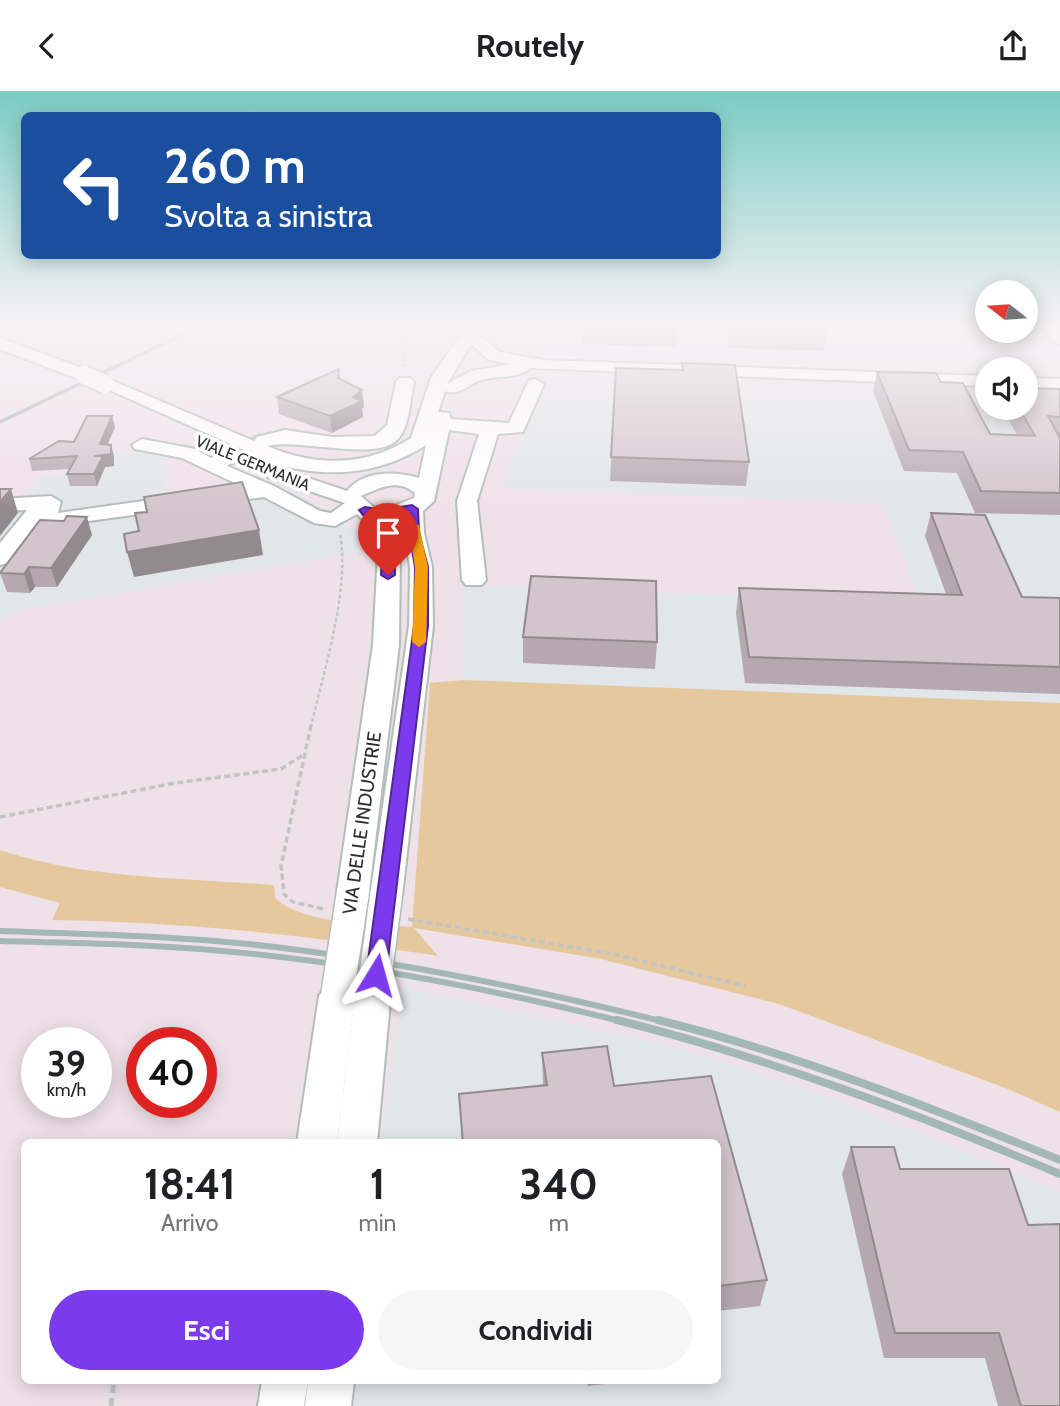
<!DOCTYPE html>
<html lang="it">
<style>
body{margin:0;font-family:Cabin,sans-serif;background:#f6f6f6;color:#202124;height:100vh;display:flex;flex-direction:column;font-size:26px;white-space:nowrap}
*{box-sizing:border-box;margin:0}
p{font-size:23px;color:#757577}
.icon{flex:none;width:38px;height:38px;fill:none;stroke:currentColor;stroke-width:2;stroke-linecap:round;stroke-linejoin:round}
.map{position:relative;flex:1;overflow:hidden}
.details{position:absolute;left:21px;top:1048px;width:700px;height:245px;display:flex;flex-direction:column;background:#fff;border-radius:10px;box-shadow:0 4px 18px #0003}
.details>*{flex:none}
.banner{position:absolute;left:21px;top:21px;width:700px;height:147px;border-radius:10px;box-shadow:0 4px 18px #0003;background:#1a4fa0;color:#fff;overflow:hidden}
.needle{width:46px;rotate:287deg}
.buttons{position:absolute;left:975px;top:189px;display:grid;gap:14px}
.buttons a{display:grid;place-items:center;width:63px;height:63px;border-radius:50%;background:#fff;box-shadow:0 4px 18px #0003;font-size:35px}
.speed{position:absolute;left:21px;top:936px;display:flex;gap:14px;font-size:35px;font-weight:700;text-align:center}
.speed>*{display:grid;place-content:center;width:91px;height:91px;border-radius:50%;background:#fff;box-shadow:0 4px 18px #0003;line-height:1}
.speed small{font-size:18px;font-weight:400}
.speed .limit{border:10px solid #d22;background:#fff;color:#111}
.pin{position:absolute;display:grid;place-items:center;width:60px;height:60px;color:#fff;margin:-72px -30px;border-radius:50% 50% 50% 0;rotate:-45deg;box-shadow:0 0 7px #0007}
.pin .icon{rotate:45deg}
.me{position:absolute;width:77px;margin:-38px;rotate:8deg;stroke-linejoin:round;filter:drop-shadow(0 0 5px #0008)}
.turn{display:flex;align-items:center;gap:24px;height:147px;padding:0 28px;font-size:32px}
.turn .icon{width:91px;height:91px;stroke-width:2.5}
.turn b{display:block;font-size:49px;line-height:60px}
.eta{display:flex;justify-content:space-evenly;align-items:center;height:119px;text-align:center}
.eta b{font-size:42px;font-weight:800;line-height:49px}
.button{display:flex;gap:14px;margin-top:auto;padding:14px 28px}
.button a{flex:1;height:80px;border-radius:42px;background:#7c3aed;color:#fff;font-size:28px;font-weight:800;line-height:80px;text-align:center}
.button a+a{background:#f6f6f6;color:#202124}
header{display:flex;justify-content:space-between;align-items:center;height:91px;padding:0 28px;background:#fff;font-size:32px;font-weight:800}
.map>svg:first-child{display:block}
.industrial{fill:#e1e6e8}
.green{fill:#e5c89e}
.lines{fill:none;stroke-linecap:round;stroke-linejoin:round}
.minor-tunnel{stroke:#c8bdc3;stroke-width:18;stroke-dasharray:18 9;stroke-linecap:butt}
.minor-casing{stroke:#b1beba;stroke-width:4}
.path-far2{stroke:#c4c4c4;stroke-width:2.5;stroke-dasharray:3.5 2.5;stroke-linecap:butt}
.path-far1{stroke:#c4c4c4;stroke-width:3.5;stroke-dasharray:6 3.5;stroke-linecap:butt}
.path{stroke:#c4c4c4;stroke-width:5;stroke-dasharray:8 5;stroke-linecap:butt}
.minor{fill:#fff;fill-rule:evenodd}
.rail-far2{stroke:#a3b8b3;stroke-width:3.5}
.rail-far1{stroke:#a3b8b3;stroke-width:6}
.rail{stroke:#a3b8b3;stroke-width:8}
.minor-bridge-far1-casing{stroke:#b1beba;stroke-width:21;stroke-linecap:butt}
.minor-bridge-casing{stroke:#b1beba;stroke-width:35;stroke-linecap:butt}
.minor-bridge-far1{stroke:#fff;stroke-width:18}
.minor-bridge{stroke:#fff;stroke-width:32}
.wall{fill:#b5a9af}
.shaded-wall{fill:#938a8e}
.building{fill:#d2c5cb;stroke:#938a8e;stroke-width:2}
.route{fill:#7c3aed;stroke:#51269a;stroke-width:2}
.slow{fill:#f59e0b}
.labels{text-anchor:middle;dominant-baseline:central;stroke-width:7;stroke-linejoin:round;paint-order:stroke}
.far-street-label{font-size:16px;fill:#2e2e2e;stroke:#fff}
.street-label{font-size:19px;fill:#2e2e2e;stroke:#fff}
</style>
<header><svg class="icon" aria-label="back" viewBox="0 0 24 24"><path d="M15 5l-7 7 7 7"/></svg>Routely<svg class="icon" aria-label="share" viewBox="0 0 24 24"><path d="M12 15V3M7 8l5-5 5 5M5 13v7h14v-7"/></svg></header>
<div class="map">
<svg width="1060" height="1315" viewBox="0 0 1060 1315">
<rect width="100%" height="100%" fill="#efe1e8"/>
<g class="industrial">
<path d="M549 237H987V240L1060 237V288L1026 287V278H987V286L867 283 864 276 540 267Z"/>
<path d="M547 281 987 294V317H1026V296L1060 298V612L463 589V494L920 511 884 412 501 397Z"/>
<path d="M141 356 163 363 167 375 165 408 272 392 293 400 343 431 354 442 359 461 21 518 0 531V406L28 404 36 386 62 385 69 373Z"/>
<path d="M402 896 669 954 826 1005 1060 1100V1315H349L351 1290H718V1052H381Z"/>
</g>
<path class="green" d="M463 589 1060 612V1021L1008 998 779 913 601 868 414 837 438 865C311 844 181 831 52 829L60 812 0 796V759C86 788 184 787 274 794L275 807C303 834 374 832 412 836L430 592Z"/>
<g class="lines">
<path class="minor-tunnel" d="M225 368 264 350"/>
<g class="minor-casing">
<g id="minor">
<path d="M465 237H481L475 247 484 248 500 261 543 269 987 285V295L530 277C521 288 496 284 481 289 468 293 459 306 445 300L438 321 449 322 451 328 509 332 529 289 535 288 544 293 523 341 498 343 477 410 486 489 482 494H466L462 489 457 410 479 343 449 339 434 410 423 420 424 442 432 476 433 535 402 805 397 813 386 817 375 813 370 805 409 535 410 476 402 427H388L385 422 388 417 414 407 415 402C397 387 380 397 361 405L387 428 400 461 399 554 369 801 364 809 353 813 342 809 337 801 373 554 378 461 369 435 357 423 335 435 314 432 264 406 45 436 37 434 8 472 0 474V452L27 419 0 420V408L51 405 61 411 58 422 243 396 182 367 135 358 132 354 142 348 195 358 211 367 225 362 232 364 235 368 227 375 274 395 320 420 331 422 345 412 268 386 265 382 275 376 347 400C363 379 396 380 419 387L426 354C379 384 331 387 278 374L96 293 105 288 111 289 254 350 257 346 285 339 332 346 375 345 387 334 396 291 399 287H411L414 291C410 308 410 336 397 349 374 371 299 347 267 355 317 376 365 376 411 347L431 287ZM471 253 489 269 512 273 471 280 447 293Z"/>
<path d="M1044 237H1060V253L1054 251Z"/>
<path d="M0 247 90 280 93 284 90 288H78L0 258Z"/>
<path d="M1026 287 1060 288V298L1026 297Z"/>
<path d="M337 891 349 895 355 905 337 1052H297L319 905 325 895Z"/>
<path d="M372 897 384 901 390 911 377 1052H337L354 911 360 901Z"/>
<path d="M262 1290H308L304 1315H258Z"/>
<path d="M308 1290H354L351 1315H305Z"/>
</g>
</g>
<g class="path-far2">
<path d="M402 237 404 279"/>
<path d="M311 636C324 577 350 501 340 442"/>
</g>
<g class="path-far1">
<path d="M311 634 281 775 284 803 293 811 324 818"/>
<path d="M0 726 175 692 281 678 303 664"/>
<path d="M408 828 613 863 746 895"/>
</g>
<path class="path" d="M111 1315 114 1290"/>
<use href="#minor" class="minor"/>
<path class="rail-far2" d="M0 331 196 237"/>
<g class="rail-far1">
<path d="M0 840C92 843 184 845 275 856 407 872 536 899 665 931"/>
<path d="M0 850C74 852 148 853 222 860 358 872 492 898 624 931"/>
</g>
<g class="rail">
<path d="M617 929C769 967 915 1022 1060 1083"/>
<path d="M658 929C796 963 929 1016 1060 1069"/>
</g>
<g class="minor-bridge-far1-casing">
<path id="minor-bridge-far1" d="M84 284 105 293"/>
</g>
<g class="minor-bridge-casing">
<g id="minor-bridge">
<path d="M337 905 353 801"/>
<path d="M372 911 386 805"/>
</g>
</g>
<use href="#minor-bridge-far1" class="minor-bridge-far1"/>
<use href="#minor-bridge" class="minor-bridge"/>
</g>
<g class="wall">
<path d="M583 237H677L676 256 583 253Z"/>
<path d="M727 237H827V239L824 260 729 257Z"/>
<path d="M682 272 749 371 746 395 610 390 616 277 681 279Z"/>
<path d="M339 278 340 288 364 316 362 317 363 326 332 342 279 323 277 306Z"/>
<path d="M877 281 941 291 990 343 1017 344 1002 317H1026L1060 298V424L975 422 957 382 904 380 873 300Z"/>
<path d="M112 325 115 336 107 353 114 365V375L105 376 97 395H70L67 383 70 378 32 380 29 368 74 351Z"/>
<path d="M931 422 1022 506 1060 507V603L745 592 736 522 739 497 946 503 925 445Z"/>
<path d="M92 444 57 496H35L30 502 7 501 0 482Z"/>
<path d="M523 546 657 551 655 578 523 572Z"/>
<path d="M607 955 614 995 711 985 767 1189 760 1215 718 1220V1052H462L459 1003 543 994 542 962Z"/>
<path d="M851 1056 1028 1134 1060 1315H998L985 1267H884L842 1083Z"/>
<path d="M587 1290H628L588 1295Z"/>
</g>
<g class="shaded-wall">
<path d="M362 299 364 316 362 317 363 326 332 342 330 325Z"/>
<path d="M112 325 115 336 103 364 111 354 114 365V375L105 376 97 395 94 383 100 353Z"/>
<path d="M11 398 18 422 0 445V411Z"/>
<path d="M87 426 92 444 57 496 51 477Z"/>
<path d="M259 439 263 464 134 486 127 461Z"/>
<path d="M29 476 35 496 30 502 24 483Z"/>
</g>
<g class="building">
<path d="M744 237H827V239Z"/>
<path d="M682 272 735 274 749 371 611 366 616 277 683 279Z"/>
<path d="M339 278 338 287 362 299 353 306 362 310 330 325 277 306Z"/>
<path d="M877 281 936 282 941 291 963 292 990 343 1035 345 1019 317H1026V297L1060 298V326L1048 325 1060 347V402L981 400 963 361 909 359Z"/>
<path d="M87 325H112L100 353 111 354V363L94 365H103L94 383H67L77 365 29 368 59 350 74 351Z"/>
<path d="M242 391 259 439 127 461 124 443 139 440 135 422 147 421 144 406Z"/>
<path d="M0 398H11L0 411Z"/>
<path d="M931 422 985 424 1022 506 1060 507V576L749 566 739 497 962 504Z"/>
<path d="M67 425 87 426 51 477 29 476 24 483 0 482 40 429 64 430Z"/>
<path d="M531 485 656 490 657 551 523 546Z"/>
<path d="M607 955 614 995 711 985 767 1189 718 1195V1052H463L459 1003 547 994 542 962Z"/>
<path d="M851 1056H894L900 1078H1009L1028 1134 1060 1133V1315H1021L999 1242H895Z"/>
</g>
<linearGradient id="sky" x2="0" y2="1"><stop stop-color="#7accc4"/><stop offset="0.56" stop-color="#f8f2f5"/><stop offset="1" stop-color="#f8f2f5" stop-opacity="0"/></linearGradient>
<rect width="1060" height="421" fill="url(#sky)"/>
<path class="route" d="M412 414 418 418 419 442 428 476V535L386 884 383 890H369L366 884 414 535 415 476 406 423 379 426C394 440 395 465 395 484L388 488 381 484C383 453 379 442 359 419L365 416 383 419Z"/>
<path class="slow" d="M408 431 419 434 428 476 426 551 419 556 412 551 415 476Z"/>
<g class="labels">
<g class="far-street-label">
<text transform="translate(253 372) rotate(22)">VIALE GERMANIA</text>
</g>
<g class="street-label">
<text transform="translate(362 732) rotate(-82)">VIA DELLE INDUSTRIE</text>
</g>
</g>
</svg>
<div class="buttons">
<a><svg class="needle" viewBox="-14 -14 28 28"><path d="M0-13l5 13h-10z" fill="#e53935"/><path d="M0 13l5-13h-10z" fill="#757577"/></svg></a>
<a><svg class="icon" aria-label="sound" viewBox="0 0 24 24"><path d="M4 9h4l5-4v14l-5-4H4zM17 9q2 3 0 6"/></svg></a>
</div>
<div class="speed"><div>39<small>km/h</small></div><div class="limit">40</div></div>
<div class="pin" style="left:388px;top:484px;background:#d93025"><svg class="icon" aria-label="arrive" viewBox="0 0 24 24"><path d="M6 21V4h12l-3 4 3 4H6"/></svg></div>
<svg class="me" style="left:376px;top:884px" viewBox="-20 -20 40 40"><path d="M0-17L14 15 0 8-14 15z" fill="#7c3aed" stroke="#fff" stroke-width="4"/></svg>
<div class="banner">
<div class="turn"><svg class="icon" aria-label="left" viewBox="0 0 24 24"><path d="M17 20v-9H6M10 6l-5 5 5 5"/></svg><div><b>260 m</b>Svolta a sinistra</div></div>
</div>
<section class="details">
<div class="eta">
<div><b>18:41</b><p>Arrivo</p></div>
<div><b>1</b><p>min</p></div>
<div><b>340</b><p>m</p></div>
</div>
<div class="button"><a>Esci</a><a>Condividi</a></div>
</section>
</div>
